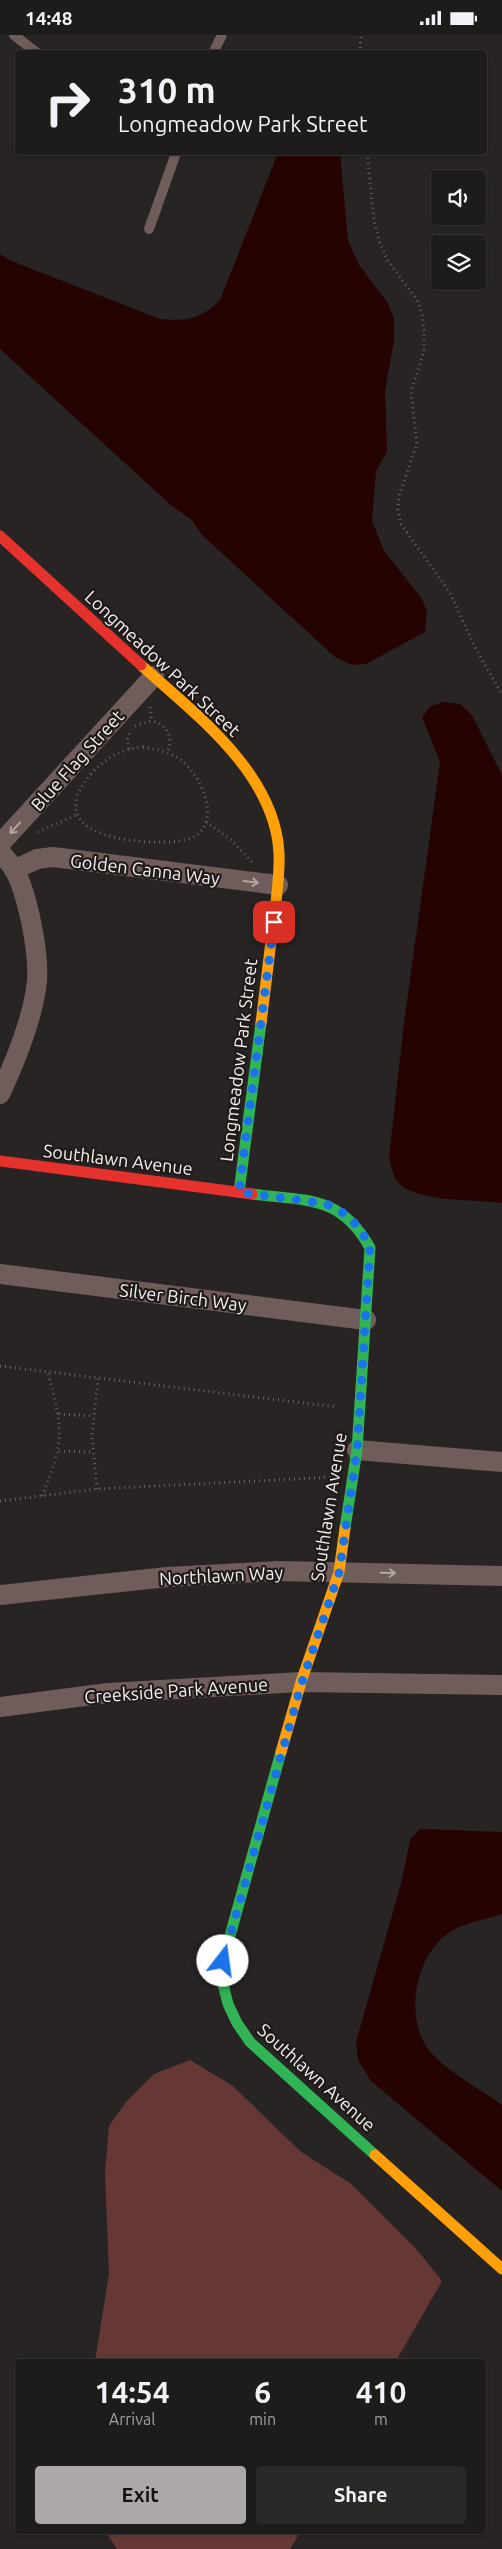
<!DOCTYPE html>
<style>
body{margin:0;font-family:Ubuntu,sans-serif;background:#2b2828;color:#f1f3f6;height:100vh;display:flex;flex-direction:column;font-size:19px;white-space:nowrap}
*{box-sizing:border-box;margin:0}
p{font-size:16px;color:#a1a1a3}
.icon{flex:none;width:28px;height:28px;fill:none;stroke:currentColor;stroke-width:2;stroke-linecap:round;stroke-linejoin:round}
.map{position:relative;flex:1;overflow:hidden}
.sheet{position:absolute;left:15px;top:2324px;width:471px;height:175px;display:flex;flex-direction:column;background:#1e1b1b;border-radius:5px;box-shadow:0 1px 4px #0004,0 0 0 1px #3c393a}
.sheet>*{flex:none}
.banner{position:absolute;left:15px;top:15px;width:472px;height:105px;border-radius:5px;box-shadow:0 1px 4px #0004,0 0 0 1px #3c393a;background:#1e1b1b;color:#f1f3f6;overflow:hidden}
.buttons{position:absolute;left:431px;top:135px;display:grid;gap:10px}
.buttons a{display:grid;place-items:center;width:55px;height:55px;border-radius:5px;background:#1e1b1b;box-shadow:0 1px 4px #0004,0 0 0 1px #3c393a;font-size:25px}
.pin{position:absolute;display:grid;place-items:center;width:42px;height:42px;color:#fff;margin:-21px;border-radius:10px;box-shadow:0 2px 8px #0006}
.me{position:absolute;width:55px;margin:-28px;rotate:15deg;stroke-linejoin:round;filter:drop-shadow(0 0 4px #0008)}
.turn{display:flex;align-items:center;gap:18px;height:105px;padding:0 20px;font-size:22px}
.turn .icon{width:65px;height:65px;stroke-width:2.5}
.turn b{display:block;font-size:35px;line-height:42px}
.eta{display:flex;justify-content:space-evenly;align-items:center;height:85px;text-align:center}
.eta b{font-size:30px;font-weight:700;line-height:35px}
.cta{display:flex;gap:10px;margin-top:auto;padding:10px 20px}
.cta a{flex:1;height:58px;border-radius:5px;background:#ada8a8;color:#111;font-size:20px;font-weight:700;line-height:58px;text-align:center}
.cta a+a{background:#2b2828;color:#f1f3f6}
.status{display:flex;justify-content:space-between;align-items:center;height:35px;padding:0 25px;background:#1e1b1b;direction:ltr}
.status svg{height:14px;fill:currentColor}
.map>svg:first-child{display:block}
.green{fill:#653835}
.water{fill:#250303}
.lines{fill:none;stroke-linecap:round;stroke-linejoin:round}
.path{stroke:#6d6160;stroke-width:3;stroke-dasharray:1 4;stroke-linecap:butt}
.lane{stroke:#6e5d5b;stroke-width:10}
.street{stroke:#6e5d5b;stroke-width:20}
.fast{stroke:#30b455;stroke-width:11}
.slow{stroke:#ff9f0a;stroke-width:11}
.jam{stroke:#e5322d;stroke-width:11}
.oneway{stroke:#b1a6a5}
.route{stroke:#1a73e8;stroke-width:9;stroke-dasharray:0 16.2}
.labels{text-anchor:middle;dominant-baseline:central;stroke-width:4.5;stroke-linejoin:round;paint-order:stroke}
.street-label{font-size:18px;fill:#f4efef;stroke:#201a19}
</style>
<div class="status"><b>14:48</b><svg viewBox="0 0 49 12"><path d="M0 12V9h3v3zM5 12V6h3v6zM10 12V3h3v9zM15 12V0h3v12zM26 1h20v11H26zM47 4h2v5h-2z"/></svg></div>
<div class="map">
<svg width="502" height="2514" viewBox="0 0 502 2514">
<rect width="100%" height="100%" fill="#282424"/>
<g class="green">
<path d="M190 2025 233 2051 301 2117 350 2148 418 2216 442 2246 396 2326H95L109 2239 105 2137 109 2091 126 2067 154 2039Z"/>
<path d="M105 2496H301L290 2514H117Z"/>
</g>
<g class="water">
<path d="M278 118H340L348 205 359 230 387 267 394 283V305L385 356 387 416 376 436 372 486 384 516 420 561 427 575 425 597 366 629 352 630 335 622 201 499 192 485 172 471 0 314V219L9 225 160 284C187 286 200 285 220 265Z"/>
<path d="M444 667 460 669 472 680 502 740V1168C476 1164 415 1168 398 1147 392 1140 391 1130 389 1121L404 988 440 727 422 682 431 671Z"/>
<path d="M420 1794 502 1797V1879C487 1884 469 1887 455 1894 414 1915 401 1989 434 2021 452 2039 481 2055 502 2070V2156L371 2046 358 2025 356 2007 402 1845 410 1805Z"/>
</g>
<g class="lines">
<g class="path">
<path d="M360 18 361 0"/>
<path d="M367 118 374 185 379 206 388 226 417 265 422 278 424 295V316L411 357 417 408 399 461 398 475 401 489 450 558 475 612 502 660"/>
<path d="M150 672 152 686"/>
<path d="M135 691 152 686C168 690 174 703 167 718"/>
<path d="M143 712C156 714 171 717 182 726 206 746 226 799 180 806 140 811 37 802 91 739 105 723 121 714 143 712Z"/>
<path d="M129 714 127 705 130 697"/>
<path d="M206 787 230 804 253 828"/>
<path d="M38 797 79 779"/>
<path d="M0 1331 337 1372"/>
<path d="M59 1379 94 1381"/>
<path d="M59 1416 94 1417"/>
<path d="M97 1454 92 1401 98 1344"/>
<path d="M42 1461C65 1405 63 1395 48 1338"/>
<path d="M0 1466 97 1454 332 1442"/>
</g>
<g class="lane">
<path d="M14 0 37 18"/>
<path d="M213 18 222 0"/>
<path d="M149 194 176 118"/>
</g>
<g class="street">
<path d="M0 809 154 641"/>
<path d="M0 816C4 822 10 828 14 834 28 860 39 917 37 946 33 984 16 1025 0 1059"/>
<path d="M14 835 37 824 53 822 278 850"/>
<path d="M0 1239 366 1285"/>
<path d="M357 1415 502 1427"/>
<path d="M0 1560 167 1542 278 1536 502 1541"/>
<path d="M0 1672 108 1658 301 1647 502 1650"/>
</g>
<g class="fast">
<path d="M239 1157 261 988"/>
<path d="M252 1159C306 1166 341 1160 370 1213L357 1415 345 1493"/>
<path d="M281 1717 223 1926V1949L228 1969 237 1988 250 2007 375 2120"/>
</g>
<g class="slow">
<path d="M141 630C195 679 275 738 279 818 280 842 276 866 273 890 269 922 265 955 261 988"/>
<path d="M281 1717 301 1647 339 1537 345 1493"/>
<path d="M375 2120 502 2234"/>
</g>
<g class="jam">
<path d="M0 501 141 630"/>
<path d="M0 1126 252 1159"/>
</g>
</g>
<defs><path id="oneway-shaft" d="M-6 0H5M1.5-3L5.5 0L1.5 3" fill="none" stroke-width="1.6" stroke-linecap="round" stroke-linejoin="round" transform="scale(1.25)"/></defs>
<g class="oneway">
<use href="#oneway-shaft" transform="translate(15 793) rotate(132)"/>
<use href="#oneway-shaft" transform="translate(251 847) rotate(7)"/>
<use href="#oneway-shaft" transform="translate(388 1538) rotate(1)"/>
</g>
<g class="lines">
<path class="route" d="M223 1926 302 1647 339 1538 357 1415 370 1213 361 1195 347 1180 327 1169 239 1157 274 887"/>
</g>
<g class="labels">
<g class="street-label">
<text transform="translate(163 628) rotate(43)">Longmeadow Park Street</text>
<text transform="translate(77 725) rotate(-48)">Blue Flag Street</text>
<text transform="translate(145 834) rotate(7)">Golden Canna Way</text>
<text transform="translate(238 1025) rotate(-83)">Longmeadow Park Street</text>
<text transform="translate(118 1124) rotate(7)">Southlawn Avenue</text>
<text transform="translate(183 1262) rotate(7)">Silver Birch Way</text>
<text transform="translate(328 1472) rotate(-81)">Southlawn Avenue</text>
<text transform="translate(221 1540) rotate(-3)">Northlawn Way</text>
<text transform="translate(176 1655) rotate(-4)">Creekside Park Avenue</text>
<text transform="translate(317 2042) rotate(42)">Southlawn Avenue</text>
</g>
</g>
</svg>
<div class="buttons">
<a><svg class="icon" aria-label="sound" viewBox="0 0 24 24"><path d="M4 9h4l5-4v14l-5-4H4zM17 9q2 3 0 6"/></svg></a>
<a><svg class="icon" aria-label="layers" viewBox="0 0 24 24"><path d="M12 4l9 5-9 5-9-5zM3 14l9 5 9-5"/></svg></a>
</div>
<div class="pin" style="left:274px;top:887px;background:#d93025"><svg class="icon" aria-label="arrive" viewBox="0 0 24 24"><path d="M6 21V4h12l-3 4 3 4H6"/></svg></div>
<svg class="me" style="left:223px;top:1926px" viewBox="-20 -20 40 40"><circle r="19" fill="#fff"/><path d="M0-13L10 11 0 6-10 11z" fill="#1a73e8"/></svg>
<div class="banner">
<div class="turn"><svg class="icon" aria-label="right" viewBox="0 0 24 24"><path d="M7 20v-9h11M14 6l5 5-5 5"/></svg><div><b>310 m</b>Longmeadow Park Street</div></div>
</div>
<section class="sheet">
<div class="eta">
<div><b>14:54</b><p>Arrival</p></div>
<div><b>6</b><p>min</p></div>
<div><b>410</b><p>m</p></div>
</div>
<div class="cta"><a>Exit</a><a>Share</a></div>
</section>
</div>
